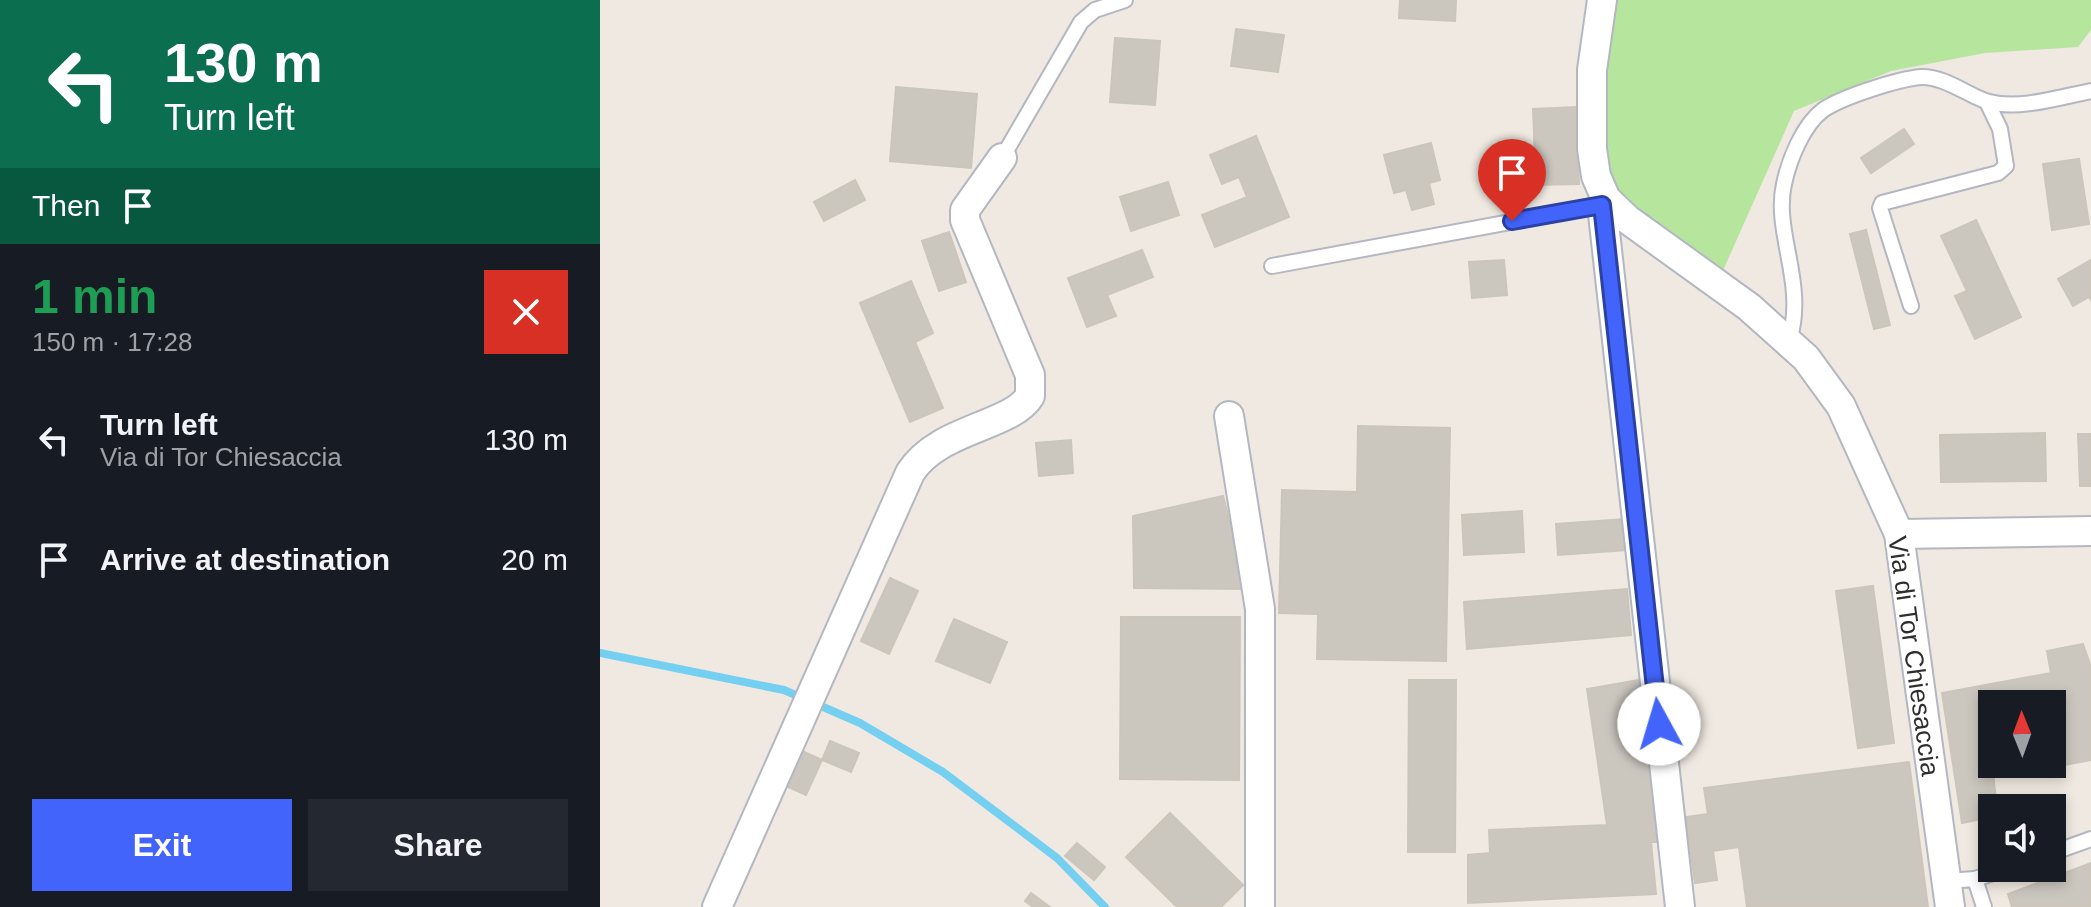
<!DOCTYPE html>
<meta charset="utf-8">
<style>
body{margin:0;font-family:Helvetica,sans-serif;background:#242831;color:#f1f3f6;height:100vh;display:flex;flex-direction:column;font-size:30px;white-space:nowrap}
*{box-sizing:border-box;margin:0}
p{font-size:26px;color:#9ea1a6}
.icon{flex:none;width:44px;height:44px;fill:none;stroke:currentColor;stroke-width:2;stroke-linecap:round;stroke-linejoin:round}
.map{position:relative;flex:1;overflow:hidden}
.drawer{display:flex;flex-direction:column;background:#171b24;width:600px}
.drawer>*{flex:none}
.top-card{background:#0b6e4f;color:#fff;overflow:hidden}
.needle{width:52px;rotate:359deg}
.controls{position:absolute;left:1378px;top:690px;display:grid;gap:16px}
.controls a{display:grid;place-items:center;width:88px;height:88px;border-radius:0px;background:#171b24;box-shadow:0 4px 12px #0003;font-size:40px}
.pin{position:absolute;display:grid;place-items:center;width:68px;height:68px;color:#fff;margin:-82px -34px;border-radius:50% 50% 50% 0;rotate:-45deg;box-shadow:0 0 8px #0007}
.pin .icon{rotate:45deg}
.me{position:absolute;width:88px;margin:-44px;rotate:354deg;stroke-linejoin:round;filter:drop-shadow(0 0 6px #0008)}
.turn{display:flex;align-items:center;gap:28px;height:168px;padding:0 32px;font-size:36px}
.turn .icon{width:104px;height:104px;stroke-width:2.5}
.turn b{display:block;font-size:56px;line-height:68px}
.then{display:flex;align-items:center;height:76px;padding:0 32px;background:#0003;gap:16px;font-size:30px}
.round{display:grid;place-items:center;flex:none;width:84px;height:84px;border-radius:0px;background:#242831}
.head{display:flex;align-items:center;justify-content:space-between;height:136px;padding:0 32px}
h1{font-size:48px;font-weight:800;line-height:60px;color:#1e9e55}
.button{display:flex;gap:16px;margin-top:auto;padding:16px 32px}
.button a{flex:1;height:92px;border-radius:0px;background:#4264fb;color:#fff;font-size:32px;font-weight:800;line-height:92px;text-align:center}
.button a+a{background:#242831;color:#f1f3f6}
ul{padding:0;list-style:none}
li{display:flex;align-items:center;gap:24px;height:120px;padding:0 32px}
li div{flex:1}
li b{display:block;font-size:30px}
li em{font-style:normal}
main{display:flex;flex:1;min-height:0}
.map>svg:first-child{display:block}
.green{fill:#b6e59e}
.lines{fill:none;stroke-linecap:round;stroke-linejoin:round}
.stream{stroke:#75cff0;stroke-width:8}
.building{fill:#cbc7bf;stroke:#cbc5ba;stroke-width:2}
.lane-casing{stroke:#b4b7c1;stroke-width:18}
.street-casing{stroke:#b4b7c1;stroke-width:32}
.lane{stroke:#fff;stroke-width:14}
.street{stroke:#fff;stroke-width:28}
.route-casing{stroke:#2b41a3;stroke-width:20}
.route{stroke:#4264fb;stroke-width:14}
.labels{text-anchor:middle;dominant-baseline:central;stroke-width:6;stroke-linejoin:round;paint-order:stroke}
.street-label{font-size:26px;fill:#2e2e2e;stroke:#fff}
</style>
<main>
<section class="drawer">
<div class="top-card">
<div class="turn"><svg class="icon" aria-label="left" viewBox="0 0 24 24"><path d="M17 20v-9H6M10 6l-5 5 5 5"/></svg><div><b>130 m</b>Turn left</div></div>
<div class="then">Then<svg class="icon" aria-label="arrive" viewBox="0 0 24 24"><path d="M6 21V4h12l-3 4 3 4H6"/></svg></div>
</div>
<div class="head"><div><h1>1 min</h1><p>150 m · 17:28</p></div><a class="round" style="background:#d93025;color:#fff"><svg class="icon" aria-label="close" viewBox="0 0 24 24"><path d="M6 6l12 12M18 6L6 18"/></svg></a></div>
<ul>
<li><svg class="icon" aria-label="left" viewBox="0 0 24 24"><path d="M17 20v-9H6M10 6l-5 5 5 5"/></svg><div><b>Turn left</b><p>Via di Tor Chiesaccia</p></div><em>130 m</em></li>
<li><svg class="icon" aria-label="arrive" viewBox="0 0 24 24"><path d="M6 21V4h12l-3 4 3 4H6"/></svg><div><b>Arrive at destination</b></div><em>20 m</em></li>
</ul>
<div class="button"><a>Exit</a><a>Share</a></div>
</section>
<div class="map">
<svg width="1491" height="907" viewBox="0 0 1491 907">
<rect width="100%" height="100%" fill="#efe9e1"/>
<path class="green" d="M1002 0H1491V30L1478 47 1385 53 1291 71 1194 111 1117 284 1001 188Z"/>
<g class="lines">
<path class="stream" d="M0 653 184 690 260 723 343 772 457 858 505 907"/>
</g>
<g class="building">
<path d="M800 0H856L855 21 799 18Z"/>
<path d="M636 29 684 35 678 72 631 66Z"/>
<path d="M515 38 560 41 555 105 510 102Z"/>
<path d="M296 87 377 94 371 168 290 161Z"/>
<path d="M976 107 979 184 936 185 933 109Z"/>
<path d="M1304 129 1314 144 1271 173 1261 158Z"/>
<path d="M656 136 689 217 615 247 602 215 647 197 639 177 622 184 610 155Z"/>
<path d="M831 143 840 180 829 183 834 204 812 210 806 190 794 193 784 155Z"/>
<path d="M1479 159 1489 224 1452 230 1443 164Z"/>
<path d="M255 180 265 200 224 221 214 202Z"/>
<path d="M568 182 579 215 531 231 520 197Z"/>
<path d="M1376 220 1421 317 1375 339 1355 296 1367 291 1341 236Z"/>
<path d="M1266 230 1290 325 1274 329 1250 234Z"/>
<path d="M349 232 366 282 339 291 322 241Z"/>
<path d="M542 250 553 277 507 295 516 316 487 327 468 278Z"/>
<path d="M904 260 907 295 872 298 869 262Z"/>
<path d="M1491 260V300L1489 297 1473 306 1458 279Z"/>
<path d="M311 281 333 333 315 342 343 408 310 422 260 303Z"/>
<path d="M758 426 850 428 846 661 717 659 718 614 679 613 682 490 757 492Z"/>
<path d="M1445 433 1446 481 1341 482 1340 435Z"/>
<path d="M1478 434H1491V486H1480Z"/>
<path d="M471 440 473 473 439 476 436 443Z"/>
<path d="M623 496 647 589 534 588 533 516Z"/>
<path d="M922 511 924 552 864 555 862 515Z"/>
<path d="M1025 519 1027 550 958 555 956 524Z"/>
<path d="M290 578 318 591 289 654 261 641Z"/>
<path d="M1273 586 1294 743 1258 748 1236 591Z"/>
<path d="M1027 589 1031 635 867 649 864 602Z"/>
<path d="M521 617H640L639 780 520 779Z"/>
<path d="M354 619 407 642 390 683 336 661Z"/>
<path d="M1483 644 1491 667V760L1443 769 1442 764H1452V704H1392L1389 738 1397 808H1392V817L1362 823 1342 693 1451 673 1447 651Z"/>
<path d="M809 680H856L855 852H808Z"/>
<path d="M1039 680 1061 842H1051L1056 894 868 903V855L890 853 889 830 1007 825 987 689Z"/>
<path d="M230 741 259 753 251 772 222 760Z"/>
<path d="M202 751 222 760 206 795 186 786Z"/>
<path d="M1309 762 1328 907H1147L1139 847 1113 851 1117 880 1095 883 1086 817 1108 814 1104 788Z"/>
<path d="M570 813 643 885 621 907H577L526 857Z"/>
<path d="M477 843 505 867 494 880 465 856Z"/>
<path d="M1491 863V907H1412L1408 894Z"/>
<path d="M431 893 450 907H433L425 901Z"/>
</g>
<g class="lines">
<g class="lane-casing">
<g id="lane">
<path d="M402 158 481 22 495 10 525 0"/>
<path d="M672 266 1002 205"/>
<path d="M1311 306 1280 208 1282 203 1398 173 1406 166 1400 129 1387 102"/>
<path d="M1189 341C1207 283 1173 233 1184 184 1189 160 1203 125 1223 110 1242 97 1298 79 1321 77 1345 76 1370 97 1389 102 1420 110 1460 97 1491 91"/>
<path d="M1452 853 1491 839"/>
<path d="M1375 879 1408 868"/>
<path d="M1347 881 1375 879 1384 907"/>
</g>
</g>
<g class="street-casing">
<g id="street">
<path d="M1002 0 992 70V149L996 176 1006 199 1027 219 1149 307 1206 358 1241 406 1299 534 1350 907"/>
<path d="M1006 199 1002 205 1080 907"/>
<path d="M629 416 660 609V907"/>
<path d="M1299 534 1491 531"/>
<path d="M117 907 310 473C338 428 411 427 430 396V375L365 220V210L402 158"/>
</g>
</g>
<use href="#lane" class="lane"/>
<use href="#street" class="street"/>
</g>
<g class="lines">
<g class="route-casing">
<path id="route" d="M912 221 1002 205 1059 724"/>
</g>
<use href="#route" class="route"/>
</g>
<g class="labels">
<g class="street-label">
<text transform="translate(1314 656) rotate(82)">Via di Tor Chiesaccia</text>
</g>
</g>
</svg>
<div class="controls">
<a><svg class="needle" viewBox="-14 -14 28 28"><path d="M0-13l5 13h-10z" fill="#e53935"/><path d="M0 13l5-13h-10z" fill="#9ea1a6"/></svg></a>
<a><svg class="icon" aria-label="sound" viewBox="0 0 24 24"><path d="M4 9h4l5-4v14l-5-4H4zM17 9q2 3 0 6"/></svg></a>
</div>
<div class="pin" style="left:912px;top:221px;background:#d93025"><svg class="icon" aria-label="arrive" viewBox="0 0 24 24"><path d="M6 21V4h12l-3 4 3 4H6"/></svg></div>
<svg class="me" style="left:1059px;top:724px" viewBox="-20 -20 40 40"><circle r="19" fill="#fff"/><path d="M0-13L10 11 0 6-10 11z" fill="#4264fb"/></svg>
</div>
</main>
